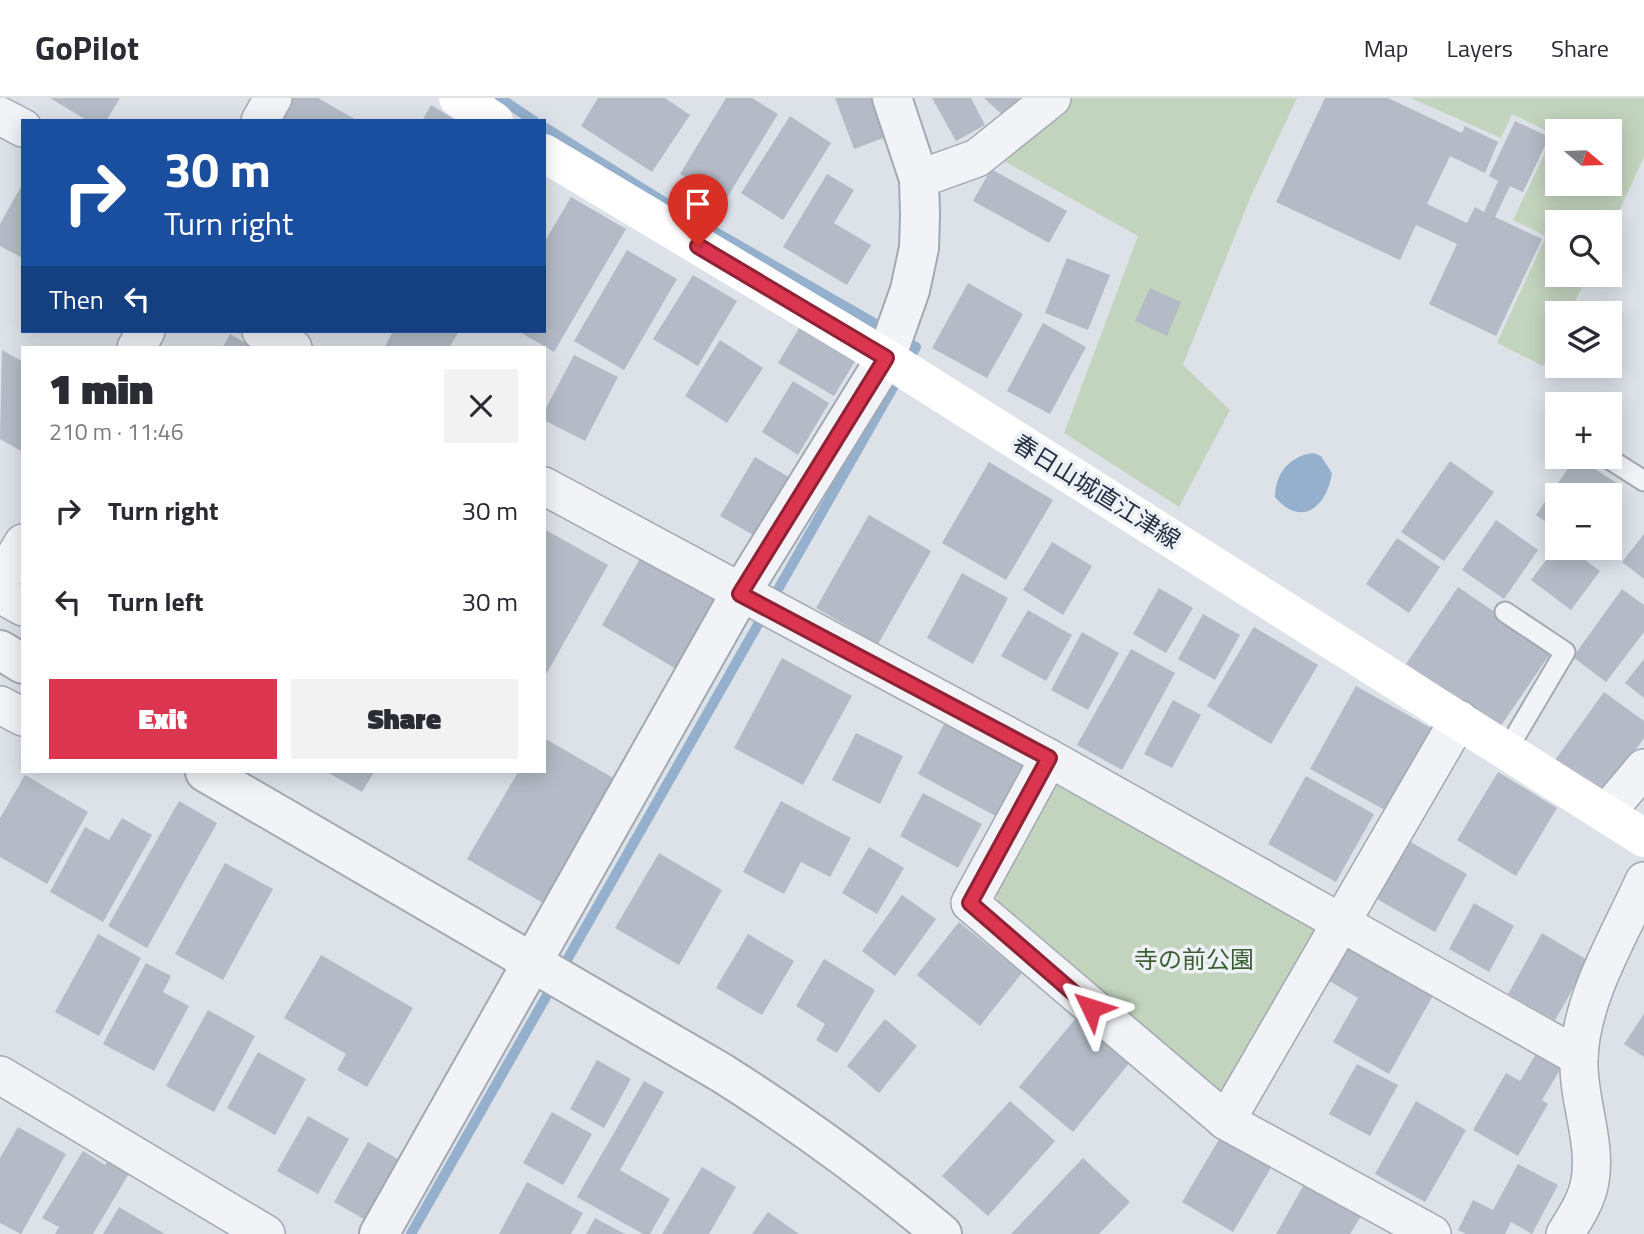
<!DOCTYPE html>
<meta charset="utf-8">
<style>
body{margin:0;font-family:"Titillium Web","Noto Sans JP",sans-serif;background:#f2f2f3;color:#2b2b33;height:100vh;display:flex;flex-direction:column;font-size:26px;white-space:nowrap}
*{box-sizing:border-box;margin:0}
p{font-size:23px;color:#7c7c81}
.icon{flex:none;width:38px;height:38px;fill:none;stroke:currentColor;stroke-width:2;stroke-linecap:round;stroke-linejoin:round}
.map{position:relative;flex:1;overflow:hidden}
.drawer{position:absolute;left:21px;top:248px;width:525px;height:427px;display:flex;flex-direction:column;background:#fff;border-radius:0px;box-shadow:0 4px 18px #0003}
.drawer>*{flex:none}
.guide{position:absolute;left:21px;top:21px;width:525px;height:214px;border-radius:0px;box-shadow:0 4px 18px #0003;background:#1a4fa0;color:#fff;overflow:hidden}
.needle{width:46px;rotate:109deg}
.buttons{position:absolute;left:1545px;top:21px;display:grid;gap:14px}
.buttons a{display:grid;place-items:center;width:77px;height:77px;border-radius:0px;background:#fff;box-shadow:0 4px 18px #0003;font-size:35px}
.pin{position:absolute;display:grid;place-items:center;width:60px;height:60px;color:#fff;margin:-72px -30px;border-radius:50% 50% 50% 0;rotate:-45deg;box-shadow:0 0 7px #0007}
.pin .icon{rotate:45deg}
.me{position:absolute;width:77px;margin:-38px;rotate:311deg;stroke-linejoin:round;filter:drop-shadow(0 0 5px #0008)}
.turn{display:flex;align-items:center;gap:24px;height:147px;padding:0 28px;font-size:32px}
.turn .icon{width:91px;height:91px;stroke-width:2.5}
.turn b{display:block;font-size:49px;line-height:60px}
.then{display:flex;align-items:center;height:66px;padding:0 28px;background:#0003;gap:14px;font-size:26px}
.round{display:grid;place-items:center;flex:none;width:74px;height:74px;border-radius:0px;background:#f2f2f3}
.summary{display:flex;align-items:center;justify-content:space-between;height:119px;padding:0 28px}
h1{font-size:42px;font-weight:800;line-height:52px}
.primary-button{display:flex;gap:14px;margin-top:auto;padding:14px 28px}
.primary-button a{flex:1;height:80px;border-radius:0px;background:#db3550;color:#fff;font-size:28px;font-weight:800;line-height:80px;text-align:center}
.primary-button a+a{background:#f2f2f3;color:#2b2b33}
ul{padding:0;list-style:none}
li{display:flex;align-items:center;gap:21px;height:91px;padding:0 28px}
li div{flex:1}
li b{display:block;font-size:26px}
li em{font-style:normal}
header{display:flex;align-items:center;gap:42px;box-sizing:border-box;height:98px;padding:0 35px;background:#fff;border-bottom:2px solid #e1e1e2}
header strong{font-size:33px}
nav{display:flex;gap:38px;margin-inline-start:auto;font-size:24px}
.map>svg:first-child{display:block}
.green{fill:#c3d4be;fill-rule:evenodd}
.water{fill:#94b0cd}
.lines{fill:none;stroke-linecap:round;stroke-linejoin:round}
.stream{stroke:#94b0cd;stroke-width:10}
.building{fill:#b4bbc6}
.service-casing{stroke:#a2a9b3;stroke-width:23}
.minor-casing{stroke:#a2a9b3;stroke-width:40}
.tertiary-casing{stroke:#a2a9b3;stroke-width:42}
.service{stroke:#f1f3f7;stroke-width:19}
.minor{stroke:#f1f3f7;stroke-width:37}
.tertiary{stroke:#f1f3f7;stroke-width:38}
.secondary{stroke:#fff;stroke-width:38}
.route-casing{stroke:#8e2234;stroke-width:18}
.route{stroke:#db3550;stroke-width:12}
.labels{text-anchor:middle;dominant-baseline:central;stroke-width:7;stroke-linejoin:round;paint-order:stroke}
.street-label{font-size:24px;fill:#253041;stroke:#edf1f6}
.park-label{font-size:24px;fill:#3a5e31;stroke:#edf1f6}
</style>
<header>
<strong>GoPilot</strong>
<nav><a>Map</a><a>Layers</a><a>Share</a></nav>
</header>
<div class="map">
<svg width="1644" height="1136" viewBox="0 0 1644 1136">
<rect width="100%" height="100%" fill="#dde2e9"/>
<g class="green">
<path d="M1070 0H1297L1251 98 1183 267 1230 312 1179 409 1064 335 1138 138 1002 62Z"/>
<path d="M1411 0H1644V59L1610 133V124H1558V177H1588L1569 215H1558L1557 239 1543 268 1497 245 1546 138 1513 122 1554 36 1512 16 1501 40ZM1558 33H1610V86H1558Z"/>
<path d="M1058 683 1324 832 1225 1000 999 815 996 785Z"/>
</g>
<path class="water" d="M1313 355 1321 358 1332 375C1327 408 1302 431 1275 399 1275 375 1290 358 1313 355Z"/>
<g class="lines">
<g class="stream">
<path d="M500 0 534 23"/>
<path d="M411 1136 916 249 677 112 544 29"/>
</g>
</g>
<g class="building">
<path d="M50 0H120L106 23H88Z"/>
<path d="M292 0H318L358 23H279Z"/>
<path d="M598 0H665L690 17 652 74 581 28Z"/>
<path d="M726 0H752L778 16 725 103 680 76Z"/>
<path d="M835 0H880L894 36 854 51Z"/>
<path d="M932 0H971L985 27 956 43Z"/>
<path d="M984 0H1026L1007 21Z"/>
<path d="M1325 0H1388L1462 35 1465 28 1498 44 1485 75 1450 58 1427 106 1467 125 1475 109 1484 114 1498 83 1489 78 1515 23 1549 39 1523 94 1510 88 1495 119 1542 141 1496 238 1429 206 1457 146 1416 127 1400 162 1276 104Z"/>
<path d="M431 7 457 23H422Z"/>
<path d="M790 18 831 45 783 122 741 95Z"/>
<path d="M991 71 1067 113 1049 145 973 103Z"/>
<path d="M827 76 854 92 834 125 871 147 847 187 783 149Z"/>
<path d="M23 85V160L0 148V126Z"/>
<path d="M571 99 626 131 554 254 518 233H544V145Z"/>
<path d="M627 152 677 181 624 272 574 243Z"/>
<path d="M1067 160 1110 177 1088 232 1045 215Z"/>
<path d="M693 177 737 203 698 268 653 241Z"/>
<path d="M968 185 1023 216 987 280 932 250Z"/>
<path d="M1150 190 1181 204 1167 238 1135 223Z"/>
<path d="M1043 225 1086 249 1050 316 1007 293Z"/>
<path d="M801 227 857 260 834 298 778 265Z"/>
<path d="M393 233H459L449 250H384Z"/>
<path d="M230 236 254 250H222Z"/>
<path d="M720 242 763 270 727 325 685 298Z"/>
<path d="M2 252 23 264V354L0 341Z"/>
<path d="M574 257 618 279 585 343 544 322V314Z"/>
<path d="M793 283 829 305 798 357 762 334Z"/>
<path d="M755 359 794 382 760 441 720 418Z"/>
<path d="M1576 359 1620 387 1610 403V397H1558V432L1536 417Z"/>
<path d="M1450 363 1494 394 1444 463 1401 434Z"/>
<path d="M989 364 1053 402 1006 482 942 445Z"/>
<path d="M869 417 931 453 878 546 816 510Z"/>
<path d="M1496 422 1538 452 1504 501 1462 472Z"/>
<path d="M544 431 608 467 544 580Z"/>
<path d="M1644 436V481L1622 464Z"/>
<path d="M1397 440 1440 469 1409 515 1366 486Z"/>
<path d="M1052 444 1092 468 1063 517 1023 492Z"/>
<path d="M1558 446V450H1569L1600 473 1571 512 1531 482Z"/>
<path d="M641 459 727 509 688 578 602 527Z"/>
<path d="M962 475 1008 500 973 566 927 540Z"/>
<path d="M1458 489 1552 553 1500 629 1406 566Z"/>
<path d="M1159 490 1193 510 1166 555 1133 536Z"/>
<path d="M1622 491 1644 507V534L1606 584 1573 559Z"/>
<path d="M1028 512 1072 537 1046 583 1001 558Z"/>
<path d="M1203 516 1240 537 1215 582 1178 561Z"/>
<path d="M1254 529 1318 567 1271 646 1207 608Z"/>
<path d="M1082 534 1119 555 1088 612 1051 592Z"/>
<path d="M1131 551 1175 575 1122 672 1077 647Z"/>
<path d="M782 560 852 598 803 687 734 650Z"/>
<path d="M1644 561V600L1625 585Z"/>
<path d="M1356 588 1431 630 1385 712 1310 671Z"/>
<path d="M1604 594 1644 623V640L1603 697 1555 662Z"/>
<path d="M1173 602 1201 617 1172 670 1144 656Z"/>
<path d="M944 626 1028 670 1001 721 918 676Z"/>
<path d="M856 635 903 658 880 706 832 682Z"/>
<path d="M544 640 615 681 543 805 467 761 518 674H544Z"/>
<path d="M327 674H374L362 694Z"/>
<path d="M1498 674 1557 710 1516 778 1457 742Z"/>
<path d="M25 677 88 714 47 786 0 759V720Z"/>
<path d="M1306 678 1374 716 1336 784 1268 746Z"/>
<path d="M923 695 982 726 958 770 900 738Z"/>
<path d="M179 703 217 725 147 850 108 828Z"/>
<path d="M781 703 851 740 830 779 801 764 784 796 743 774Z"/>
<path d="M122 720 152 737 103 824 50 794 85 729 109 742Z"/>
<path d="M1409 743 1467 776 1435 834 1377 801Z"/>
<path d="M869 749 904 770 877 816 842 795Z"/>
<path d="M659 755 722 792 679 867 615 830Z"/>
<path d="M225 765 273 791 223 882 175 856Z"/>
<path d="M902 797 936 821 895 878 862 853Z"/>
<path d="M1474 805 1514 828 1489 874 1449 851Z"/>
<path d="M959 824 1022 875 980 928 917 877Z"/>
<path d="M1542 835 1589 863 1555 922 1508 896Z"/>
<path d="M98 836 141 860 99 938 55 914Z"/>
<path d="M748 836 794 863 762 917 716 890Z"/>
<path d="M1348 845 1435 894 1389 976 1333 944 1358 900 1328 882Z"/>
<path d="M321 857 413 910 367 989 337 972 346 956 284 920Z"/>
<path d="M824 861 875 892 837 955 816 942 825 926 796 908Z"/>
<path d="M146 865 171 878 163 894 189 908 154 973 103 946Z"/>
<path d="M208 912 255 938 214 1014 166 988Z"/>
<path d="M1644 916V959L1624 946Z"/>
<path d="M1076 920 1130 964 1073 1034 1019 989Z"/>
<path d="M885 921 917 948 879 995 847 968Z"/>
<path d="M1539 951 1564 965 1542 1002 1548 1006 1518 1058 1473 1032 1506 975 1520 983Z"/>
<path d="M258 954 306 981 275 1037 227 1010Z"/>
<path d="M597 962 631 981 604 1030 570 1011Z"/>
<path d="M1357 966 1398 987 1370 1038 1329 1016Z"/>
<path d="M644 983 664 994 620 1072 670 1101 650 1136H643L577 1099Z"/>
<path d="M1010 1003 1055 1043 988 1118 942 1078Z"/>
<path d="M1416 1003 1466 1032 1425 1104 1375 1076Z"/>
<path d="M552 1014 592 1036 563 1087 523 1065Z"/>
<path d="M308 1018 349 1041 318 1096 277 1073Z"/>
<path d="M18 1029 66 1056 21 1136 0 1125V1060Z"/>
<path d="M1224 1033 1275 1063 1233 1134 1182 1104Z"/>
<path d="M368 1044 412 1069 378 1129 334 1104Z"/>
<path d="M83 1053 105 1067 110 1060 131 1072 93 1136H55L59 1129 42 1120Z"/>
<path d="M1083 1060 1130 1104 1099 1136H1011Z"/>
<path d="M1518 1066 1558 1087 1532 1136 1511 1124 1505 1136H1466L1458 1132 1473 1102 1493 1112Z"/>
<path d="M702 1069 736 1089 709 1136H662Z"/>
<path d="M1306 1083 1363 1115 1350 1136H1276Z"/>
<path d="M527 1084 583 1115 571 1136H499Z"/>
<path d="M119 1109 165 1136H103Z"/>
<path d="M768 1114 799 1136H752Z"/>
<path d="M595 1120 625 1136H586Z"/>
</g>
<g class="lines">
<g class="service-casing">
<g id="service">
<path d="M1611 362 1644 383"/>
<path d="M1505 514 1565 554 1507 652"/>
</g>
</g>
<g class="minor-casing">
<g id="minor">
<path d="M0 18 23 30"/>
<path d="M260 23 273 0"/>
<path d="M919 81 977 60 1052 0"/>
<path d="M261 233 293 250"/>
<path d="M136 250 146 233"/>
<path d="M544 388 1049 660 1579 959"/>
<path d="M0 484 23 445"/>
<path d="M0 496 23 509"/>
<path d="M0 607 23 619"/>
<path d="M1049 660 970 805 1226 1023 1432 1136"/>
<path d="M1607 714 1644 670"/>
<path d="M0 977 266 1136"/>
<path d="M1226 1023 1459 621"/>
<path d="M1565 1136C1575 1120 1587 1102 1590 1083 1597 1043 1577 1000 1579 960 1581 899 1620 837 1644 783"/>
</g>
</g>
<g class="tertiary-casing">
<g id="tertiary">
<path d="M0 552 23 566"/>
<path d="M205 674 722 975C799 1024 872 1077 942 1136"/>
<path d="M379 1136 740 496 886 260 910 192 919 150 920 117 919 81 892 0"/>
</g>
</g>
<use href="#service" class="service"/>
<use href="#minor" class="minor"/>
<use href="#tertiary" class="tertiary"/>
<g class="secondary">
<path d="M458 0 494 23"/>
<path d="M544 55 886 260 1644 740"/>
</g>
</g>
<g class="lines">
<g class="route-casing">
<path id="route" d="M698 148 886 260 740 496 1049 660 970 805 1091 910"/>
</g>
<use href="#route" class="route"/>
</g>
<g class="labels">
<g class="street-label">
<text transform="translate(1097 393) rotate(32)">春日山城直江津線</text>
</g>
<g class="park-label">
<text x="1194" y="861">寺の前公園</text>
</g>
</g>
</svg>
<div class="buttons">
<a><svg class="needle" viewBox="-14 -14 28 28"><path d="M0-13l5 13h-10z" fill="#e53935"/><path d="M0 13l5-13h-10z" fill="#7c7c81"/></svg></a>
<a><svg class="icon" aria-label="search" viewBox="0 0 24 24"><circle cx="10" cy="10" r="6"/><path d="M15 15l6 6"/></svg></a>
<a><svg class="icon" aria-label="layers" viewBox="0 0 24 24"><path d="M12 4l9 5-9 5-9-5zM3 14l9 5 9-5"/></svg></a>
<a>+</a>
<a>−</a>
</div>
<div class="pin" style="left:698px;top:148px;background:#d93025"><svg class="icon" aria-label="arrive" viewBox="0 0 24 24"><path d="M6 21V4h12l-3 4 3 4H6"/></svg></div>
<svg class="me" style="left:1091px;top:910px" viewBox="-20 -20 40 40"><path d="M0-17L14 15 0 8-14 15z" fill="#db3550" stroke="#fff" stroke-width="4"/></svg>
<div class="guide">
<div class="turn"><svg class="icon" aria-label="right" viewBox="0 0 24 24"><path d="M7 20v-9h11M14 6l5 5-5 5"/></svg><div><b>30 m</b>Turn right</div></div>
<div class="then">Then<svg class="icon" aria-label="left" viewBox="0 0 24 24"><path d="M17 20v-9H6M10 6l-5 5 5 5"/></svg></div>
</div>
<section class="drawer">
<div class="summary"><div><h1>1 min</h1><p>210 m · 11:46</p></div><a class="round"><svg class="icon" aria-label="close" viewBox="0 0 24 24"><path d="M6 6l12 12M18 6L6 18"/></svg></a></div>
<ul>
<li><svg class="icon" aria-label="right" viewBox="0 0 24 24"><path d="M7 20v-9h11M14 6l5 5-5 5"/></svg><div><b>Turn right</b></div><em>30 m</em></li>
<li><svg class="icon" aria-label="left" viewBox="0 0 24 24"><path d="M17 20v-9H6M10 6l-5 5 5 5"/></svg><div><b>Turn left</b></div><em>30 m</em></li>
</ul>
<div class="primary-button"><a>Exit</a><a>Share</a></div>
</section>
</div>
